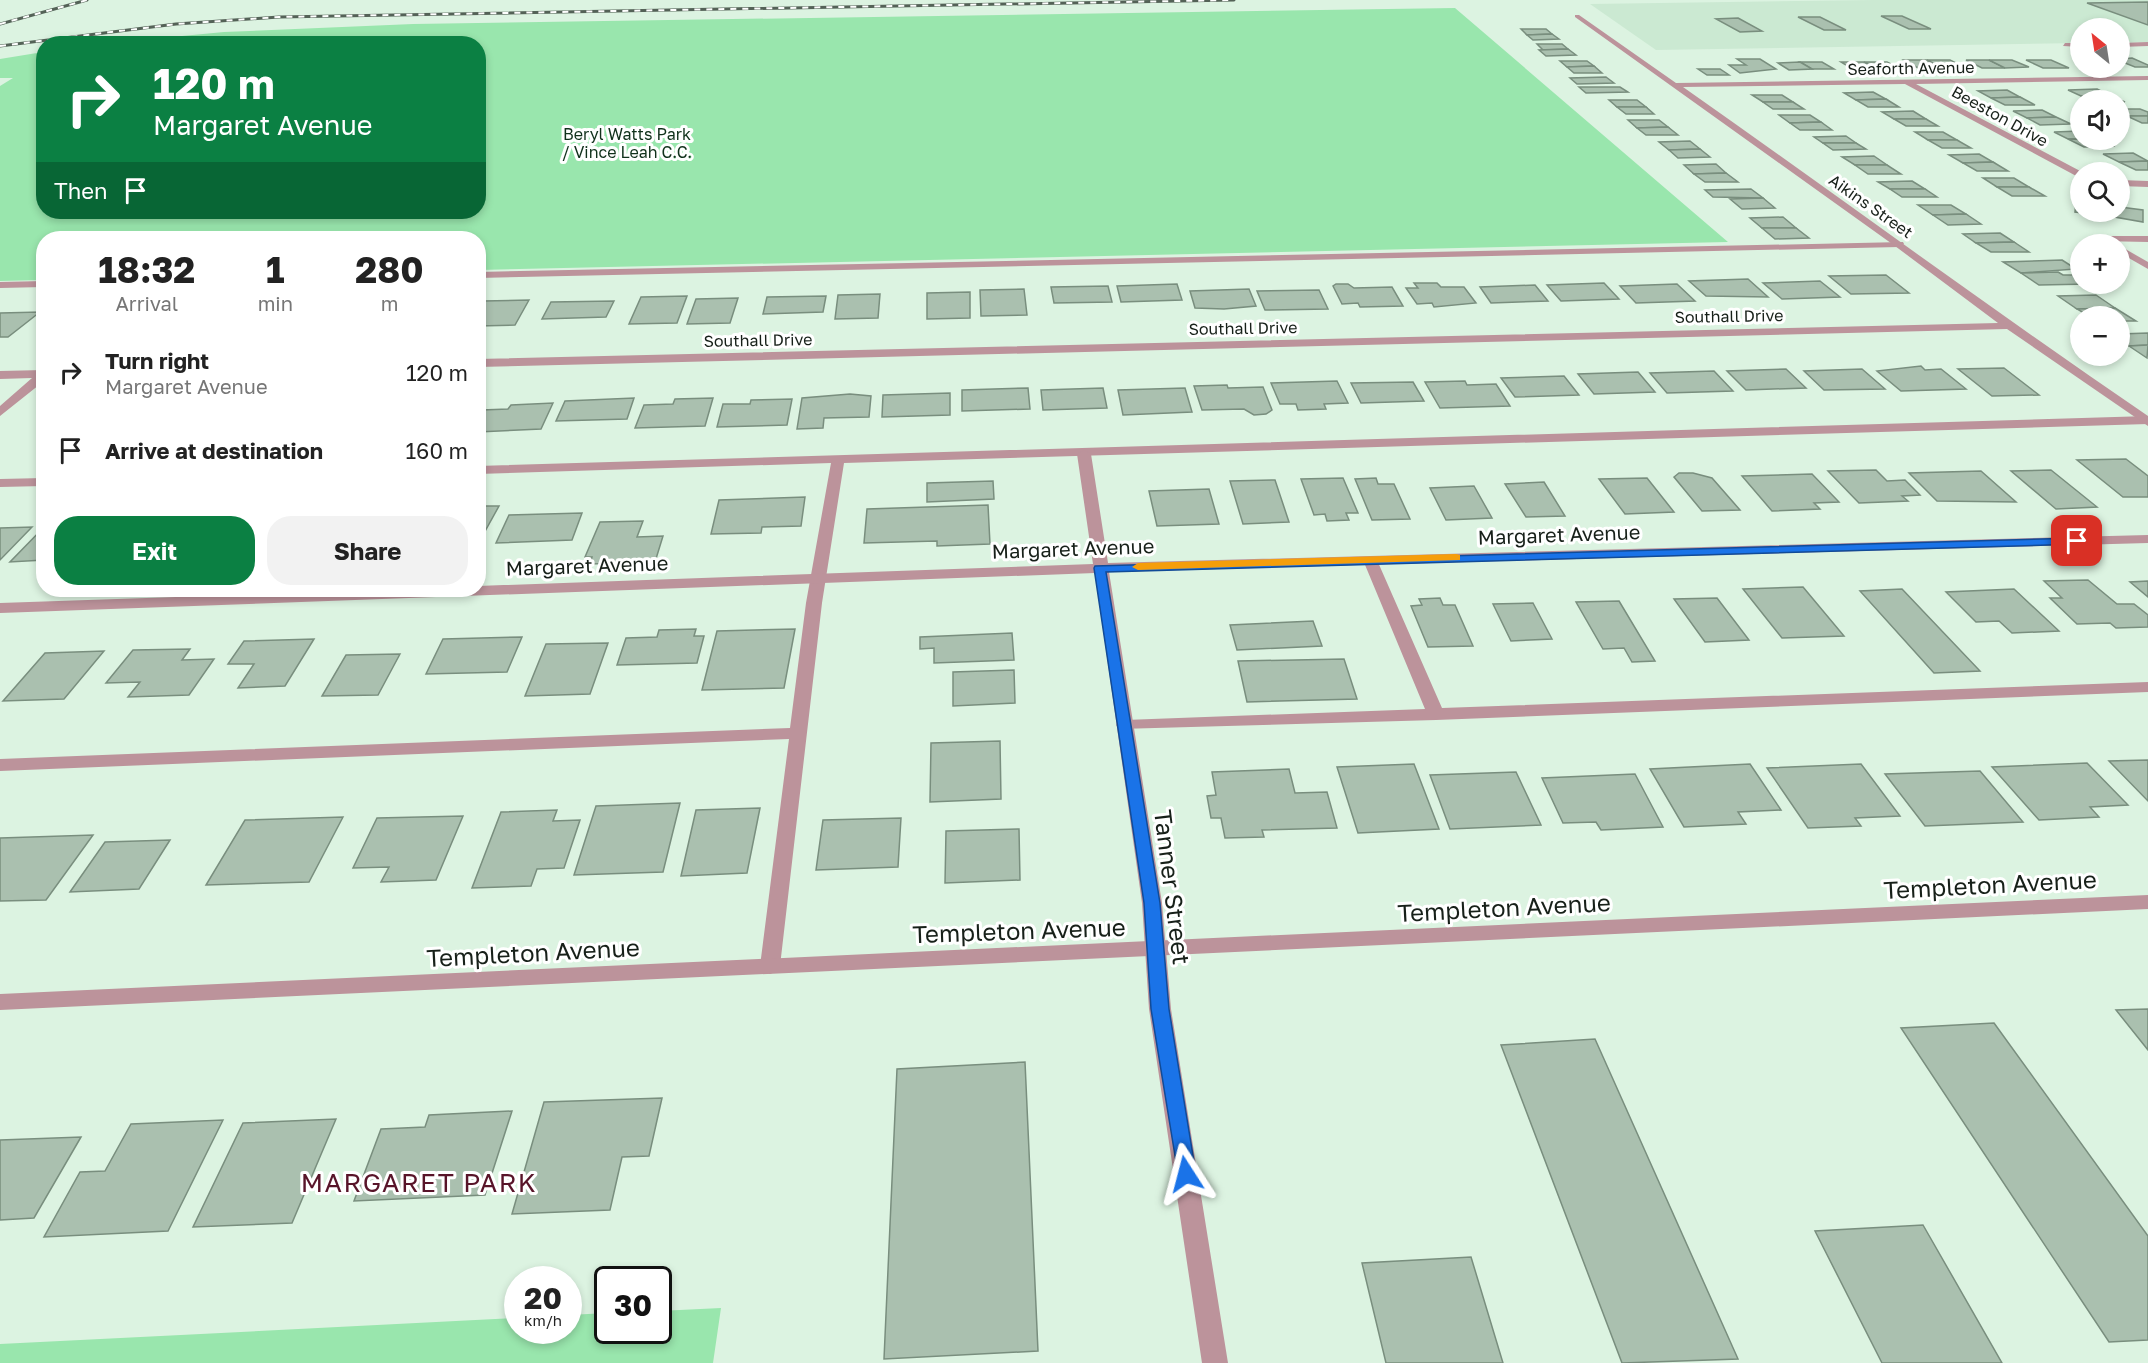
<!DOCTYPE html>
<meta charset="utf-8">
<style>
body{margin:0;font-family:"Golos Text",sans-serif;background:#f2f2f2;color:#222;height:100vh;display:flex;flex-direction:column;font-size:22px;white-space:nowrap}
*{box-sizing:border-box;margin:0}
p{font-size:20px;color:#767676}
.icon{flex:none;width:33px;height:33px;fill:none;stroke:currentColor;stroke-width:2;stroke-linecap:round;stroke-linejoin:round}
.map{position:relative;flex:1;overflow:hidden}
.sheet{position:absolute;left:36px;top:231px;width:450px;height:366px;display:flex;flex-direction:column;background:#fff;border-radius:24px;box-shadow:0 3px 9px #0003}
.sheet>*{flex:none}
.guide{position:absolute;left:36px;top:36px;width:450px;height:183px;border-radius:24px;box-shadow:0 3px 9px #0003;background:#0b8043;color:#fff;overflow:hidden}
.needle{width:39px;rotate:330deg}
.controls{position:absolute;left:2070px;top:18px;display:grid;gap:12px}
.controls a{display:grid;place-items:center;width:60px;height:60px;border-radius:50%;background:#fff;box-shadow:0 3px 9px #0003;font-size:30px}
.speed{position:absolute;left:504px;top:1266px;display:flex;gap:12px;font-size:30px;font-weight:700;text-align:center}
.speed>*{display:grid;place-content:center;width:78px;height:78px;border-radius:50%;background:#fff;box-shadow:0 3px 9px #0003;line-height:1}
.speed small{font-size:15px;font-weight:400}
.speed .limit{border:3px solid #111;border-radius:9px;background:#fff;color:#111}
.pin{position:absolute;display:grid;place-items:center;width:51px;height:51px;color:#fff;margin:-26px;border-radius:12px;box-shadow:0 3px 9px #0006}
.me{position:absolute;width:66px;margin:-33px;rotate:351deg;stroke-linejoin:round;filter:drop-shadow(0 0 4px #0008)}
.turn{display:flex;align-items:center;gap:21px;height:126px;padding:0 18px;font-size:27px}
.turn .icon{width:78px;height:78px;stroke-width:2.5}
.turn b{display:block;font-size:42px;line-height:51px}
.then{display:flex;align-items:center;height:57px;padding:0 18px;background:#0003;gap:12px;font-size:22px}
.eta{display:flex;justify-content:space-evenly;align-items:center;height:102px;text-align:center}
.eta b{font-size:36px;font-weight:700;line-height:42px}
.cta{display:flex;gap:12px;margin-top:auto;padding:12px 18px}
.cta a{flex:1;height:69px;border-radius:24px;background:#0b8043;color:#fff;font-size:24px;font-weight:700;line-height:69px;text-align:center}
.cta a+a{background:#f2f2f2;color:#222}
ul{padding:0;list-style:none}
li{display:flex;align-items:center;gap:18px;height:78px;padding:0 18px}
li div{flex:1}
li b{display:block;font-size:22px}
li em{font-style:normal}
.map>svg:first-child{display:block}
.built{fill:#cbe9d2}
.green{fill:#99e6ad}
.building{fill:#aac0af;stroke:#798e7e;stroke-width:1.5}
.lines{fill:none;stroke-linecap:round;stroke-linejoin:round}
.service{fill:#bc939b;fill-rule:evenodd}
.minor{fill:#bc939b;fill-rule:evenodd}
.tertiary{fill:#bc939b;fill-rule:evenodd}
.rail-casing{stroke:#546257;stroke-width:3}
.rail{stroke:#fff;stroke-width:2;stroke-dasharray:6;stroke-linecap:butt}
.route{fill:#1a73e8;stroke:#114b97;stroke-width:1.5}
.slow{fill:#f59e0b}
.labels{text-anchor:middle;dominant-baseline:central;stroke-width:6;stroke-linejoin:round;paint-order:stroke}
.far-street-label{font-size:16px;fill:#172019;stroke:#fff}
.far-park-label{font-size:16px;fill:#10311b;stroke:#fff}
.street-label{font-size:20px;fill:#172019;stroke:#fff}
.near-street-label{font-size:24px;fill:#172019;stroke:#fff}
.near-neighbourhood-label{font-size:26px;letter-spacing:1.5px;fill:#581429;stroke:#fff}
</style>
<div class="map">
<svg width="2148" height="1363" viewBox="0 0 2148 1363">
<rect width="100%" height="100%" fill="#dcf3e1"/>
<path class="built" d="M1874 0H2148V42L2120 43V28H2080V43L1656 50 1590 4Z"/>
<g class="green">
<path d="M1455 8 1728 242 479 270 478 238H44L43 280 0 281V86L13 78H0V59L43 52 44 212H478V44L109 43 224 32 413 24Z"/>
<path d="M721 1308 713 1363H0V1344L517 1318 518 1330H568L569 1315 607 1313 608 1330H658L659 1311Z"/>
</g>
<g class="building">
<path d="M2148 2V25L2087 3Z"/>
<path d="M1881 16H1902L1931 29H1909Z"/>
<path d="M1798 17H1820L1846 30H1824Z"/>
<path d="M1738 18 1762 31 1740 32 1716 19Z"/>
<path d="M1521 29H1546L1552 34 1527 35Z"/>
<path d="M1552 34 1559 39 1533 40 1527 35Z"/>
<path d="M1537 44H1562L1568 49 1543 50Z"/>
<path d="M1568 49 1576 55 1546 56 1539 50Z"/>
<path d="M2132 58 2148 65V67H2135L2120 61V59Z"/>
<path d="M1737 59H1760L1776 69 1740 73 1729 65H1746Z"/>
<path d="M1904 60H1927L1941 67 1918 68Z"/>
<path d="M1927 60H1950L1964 67H1941Z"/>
<path d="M1966 60H1989L2005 68H1982Z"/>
<path d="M1989 60H2012L2029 67 2005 68Z"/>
<path d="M2026 60H2051L2069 68H2043Z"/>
<path d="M1560 61H1587L1594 66 1567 67Z"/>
<path d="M1800 62H1822L1834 69H1812Z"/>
<path d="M1800 62 1812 69 1789 70 1778 63Z"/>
<path d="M1841 62H1864L1878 69 1854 70Z"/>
<path d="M1864 62H1887L1901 69H1878Z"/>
<path d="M1594 66 1602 73H1574L1567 67Z"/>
<path d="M1698 69H1720L1729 75H1707Z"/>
<path d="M1606 77 1614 83 1577 84 1570 78Z"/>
<path d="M1579 87H1620L1628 92 1586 93Z"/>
<path d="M2097 89 2111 96H2081L2068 90Z"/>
<path d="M2007 90 2020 97 1991 98 1978 91Z"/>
<path d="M1873 92 1886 99 1856 100 1844 93Z"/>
<path d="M1752 95H1782L1793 102H1763Z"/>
<path d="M2081 96H2111L2125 102 2091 100Z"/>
<path d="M2020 97 2035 105H2005L1991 98Z"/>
<path d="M1886 99 1899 107H1868L1856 100Z"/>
<path d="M1609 100H1637L1646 107H1617Z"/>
<path d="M1763 102H1793L1804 109H1773Z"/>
<path d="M1617 107H1646L1654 114H1626Z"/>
<path d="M2120 109H2140L2148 112V116H2127L2120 112Z"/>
<path d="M2042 110 2056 117 2027 118 2013 111Z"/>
<path d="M1913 111 1926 119H1894L1882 112Z"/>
<path d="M1779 115H1810L1821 122 1790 123Z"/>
<path d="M2127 116H2148V123H2142Z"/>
<path d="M2056 117 2071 124 2040 125 2027 118Z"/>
<path d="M1894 119H1926L1938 126H1906Z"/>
<path d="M1628 120H1659L1668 127 1637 128Z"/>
<path d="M1821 122 1832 130H1800L1790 123Z"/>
<path d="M1668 127 1678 135H1646L1637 128Z"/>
<path d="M2080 131V139H2068L2054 132Z"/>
<path d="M1915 132H1943L1957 140H1928Z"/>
<path d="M1846 136 1856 143H1823L1814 137Z"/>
<path d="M2068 139 2102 140 2115 146 2084 147Z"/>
<path d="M1928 140H1957L1971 148H1942Z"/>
<path d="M1690 141 1700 149 1669 150 1659 142Z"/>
<path d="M1823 143H1856L1866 149 1833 150Z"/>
<path d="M1700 149 1710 157 1678 158 1669 150Z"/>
<path d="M2133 153 2148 161 2119 162 2103 154Z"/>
<path d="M1979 154 1993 162 1963 163 1949 155Z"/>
<path d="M1874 156 1887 165H1855L1842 157Z"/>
<path d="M2148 161V170H2136L2119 162Z"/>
<path d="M1993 162 2008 171H1977L1963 163Z"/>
<path d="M1716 164 1726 173 1694 174 1684 165Z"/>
<path d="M1855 165H1887L1901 174H1868Z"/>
<path d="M1726 173 1738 182H1705L1694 174Z"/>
<path d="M1983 178H2014L2029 187H1997Z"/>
<path d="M1912 181 1925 189H1890L1878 182Z"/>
<path d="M1997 187H2029L2045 196H2012Z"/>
<path d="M1751 189 1763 198 1713 197 1705 190Z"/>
<path d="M1890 189H1925L1937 197H1902Z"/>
<path d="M1763 198 1775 208 1742 209 1730 199Z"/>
<path d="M2076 201H2080V212H2109V216L2075 212Z"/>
<path d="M1918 205H1951L1966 214 1933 215Z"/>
<path d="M2120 207 2143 210V222L2109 216V212H2120Z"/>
<path d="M1966 214 1981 224 1948 225 1933 215Z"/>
<path d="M1783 217 1796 228H1762L1750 218Z"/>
<path d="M1762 228H1796L1809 238 1775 239Z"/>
<path d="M2000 233 2014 242 1976 243 1963 234Z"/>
<path d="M2014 242 2029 252H1991L1976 243Z"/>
<path d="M2062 260 2076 269 2021 273 2003 262Z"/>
<path d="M2058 272 2063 275H2075L2080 278V284H2090L2039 285 2021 273Z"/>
<path d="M1886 275 1909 293 1851 294 1829 276Z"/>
<path d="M1748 279 1768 297 1706 296 1689 281Z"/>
<path d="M1820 281 1840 297 1782 299 1763 283Z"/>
<path d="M1414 283H1437L1441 287H1464L1476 303 1434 307 1432 303 1417 304 1406 288H1418Z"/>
<path d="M1604 283 1619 299 1561 301 1547 285Z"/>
<path d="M1177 284 1182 300 1121 302 1117 286Z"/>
<path d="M1336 284H1348L1354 288 1392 287 1403 306 1360 307 1358 303 1342 304 1333 286Z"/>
<path d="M1677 284 1695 301 1636 303 1620 286Z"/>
<path d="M1535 285 1548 301 1491 303 1480 287Z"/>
<path d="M1108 286 1112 302 1054 303 1051 287Z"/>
<path d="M1024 289 1027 315 981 316 980 290Z"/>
<path d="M1249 289 1256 306 1224 309 1195 308 1190 291Z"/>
<path d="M1319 290 1328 309 1265 310 1257 291Z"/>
<path d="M970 292V318L927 319V293Z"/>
<path d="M880 294 878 318 835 319 838 295Z"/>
<path d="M2096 295 2115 308 2077 309 2058 296Z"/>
<path d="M687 296 677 323 629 324 641 297Z"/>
<path d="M826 296 823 312 763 314 767 297Z"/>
<path d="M738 298 730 323 687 324 696 299Z"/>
<path d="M529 300 515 325 478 326V307L483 301Z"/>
<path d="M614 301 606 317 542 319 551 302Z"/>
<path d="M2115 308 2136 321H2120V316H2089L2077 309Z"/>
<path d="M40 312 8 337H0V313Z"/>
<path d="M2148 333V345L2129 346 2120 340V334Z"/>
<path d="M2148 345 2147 358 2129 346Z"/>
<path d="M1921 366 1925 370 1941 369 1966 389 1901 391 1877 371Z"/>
<path d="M2004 368 2039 395 1992 396 1958 369Z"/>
<path d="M1786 369 1806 388 1746 390 1727 371Z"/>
<path d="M1862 369 1885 389 1824 390 1804 371Z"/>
<path d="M1714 371 1733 391 1667 393 1650 373Z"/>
<path d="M1638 372 1655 392 1594 394 1578 374Z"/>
<path d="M1564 376 1579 395 1515 397 1501 378Z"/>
<path d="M1337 381 1348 403 1324 404 1326 409 1298 410 1296 404H1280L1271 383Z"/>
<path d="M1465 381 1467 385 1496 384 1510 406 1440 408 1425 382Z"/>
<path d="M1413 382 1424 401 1361 403 1351 383Z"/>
<path d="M1227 385 1228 388 1263 387 1272 410 1266 414 1254 415 1244 409 1202 410 1194 386Z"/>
<path d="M1028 388 1030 409 962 411V390Z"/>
<path d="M1103 388 1107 408 1043 410 1041 390Z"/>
<path d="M1185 388 1192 412 1123 415 1118 390Z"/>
<path d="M950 393V415L882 417 883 395Z"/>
<path d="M850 394 871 396 869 417 824 418 823 428 797 429 802 398Z"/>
<path d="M634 398 627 419 556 421 565 401Z"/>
<path d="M713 398 705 426 635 428 644 405 673 404 675 399Z"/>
<path d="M792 399 787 425 717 427 723 404H750L751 400Z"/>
<path d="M553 403 541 429 478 432V417L482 410 508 409 511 405Z"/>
<path d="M2126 459 2148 476V497H2123L2077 460Z"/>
<path d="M1876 470 1887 481 1905 480 1920 495 1902 496 1908 501 1859 503 1828 471Z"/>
<path d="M2051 470 2097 507 2056 509 2011 471Z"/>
<path d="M1981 471 2016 502 1937 501 1909 473Z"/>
<path d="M1679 473H1693L1712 478 1740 510 1702 511 1674 477Z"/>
<path d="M1812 474 1839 502 1814 503 1820 509 1772 511 1742 476Z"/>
<path d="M1343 478 1358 513H1346L1349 520 1327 521 1325 514 1314 515 1301 479Z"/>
<path d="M1376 478 1378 484H1394L1410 519 1372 520 1355 479Z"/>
<path d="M1647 478 1674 512 1625 514 1599 479Z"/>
<path d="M1275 480 1289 522 1243 524 1230 481Z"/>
<path d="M993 481 994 499 927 502V483Z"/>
<path d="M1544 482 1565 516 1526 517 1505 484Z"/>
<path d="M1474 486 1492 518 1446 520 1430 488Z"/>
<path d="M1209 489 1219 524 1157 526 1149 491Z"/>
<path d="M805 497 801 526 762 527 761 533 711 534 719 500Z"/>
<path d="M988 505 990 544 937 546V541L864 543 867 509Z"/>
<path d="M478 506H499L478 544Z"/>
<path d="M582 513 572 540 496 543 509 515Z"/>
<path d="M643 521 637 537 663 536 655 562 590 564 592 557H585L600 522Z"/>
<path d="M32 527 0 560V528Z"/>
<path d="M44 527V560L10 562Z"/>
<path d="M2088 580 2117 604H2134L2148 615V627L2116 628 2110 623 2077 624 2050 598H2062L2044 581Z"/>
<path d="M2148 581V597L2130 582Z"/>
<path d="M1803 587 1844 636 1782 638 1743 589Z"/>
<path d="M1902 589 1980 671 1934 673 1860 591Z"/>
<path d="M2014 589 2059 631 2012 633 1999 621 1976 622 1946 592Z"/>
<path d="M1440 598 1443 605H1455L1473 646 1428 647 1411 606 1422 605 1419 599Z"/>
<path d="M1717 598 1749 640 1705 642 1674 599Z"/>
<path d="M1619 601 1655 661 1632 662 1624 648 1603 649 1576 602Z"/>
<path d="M1533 603 1552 639 1511 641 1493 604Z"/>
<path d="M1313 621 1322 646 1237 650 1230 625Z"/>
<path d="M696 629 694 636H704L697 663 617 665 626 638 657 637 659 630Z"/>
<path d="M795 629 784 688 702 690 717 631Z"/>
<path d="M1012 633 1014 660 934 663V648L920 649V637Z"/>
<path d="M522 637 507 672 426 674 443 639Z"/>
<path d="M314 639 285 686 238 688 254 664H228L244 641Z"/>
<path d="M608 643 590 694 525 696 546 644Z"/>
<path d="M190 649 182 660 214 659 189 695 128 697 140 682 106 683 133 650Z"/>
<path d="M104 651 64 699 3 701 45 653Z"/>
<path d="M400 654 378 695 322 696 346 655Z"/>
<path d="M1344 659 1357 699 1247 702 1238 661Z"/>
<path d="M1014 670 1015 703 953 706V672Z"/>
<path d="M1000 741 1001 799 930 802 931 743Z"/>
<path d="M2148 760V801L2109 761Z"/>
<path d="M2087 763 2128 805 2090 807 2099 817 2039 820 1992 767Z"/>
<path d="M1414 764 1439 829 1358 833 1337 767Z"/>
<path d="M1750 764 1781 810 1738 812 1746 824 1684 827 1650 769Z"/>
<path d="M1861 764 1900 816 1855 818 1861 826 1808 828 1767 768Z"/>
<path d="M1289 769 1295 793 1327 792 1337 828 1262 830 1264 837 1225 838 1221 818H1211L1207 796 1216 795 1212 772Z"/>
<path d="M1980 771 2023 822 1925 826 1885 774Z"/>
<path d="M1516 772 1541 825 1450 829 1430 775Z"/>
<path d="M1635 774 1663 827 1601 830 1596 822 1563 823 1542 778Z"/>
<path d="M680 803 663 872 574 875 596 806Z"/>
<path d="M760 808 747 873 681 876 696 810Z"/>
<path d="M557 810 553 821 580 820 564 868 537 869 531 886 472 888 501 812Z"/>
<path d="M463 816 436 880 381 882 389 867 353 868 377 818Z"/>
<path d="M343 817 309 882 206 885 245 820Z"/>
<path d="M901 818 898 867 816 870 823 820Z"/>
<path d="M1019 829 1020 880 945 883 946 831Z"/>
<path d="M93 835 46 900 0 901V838Z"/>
<path d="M170 840 139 889 70 892 105 842Z"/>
<path d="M2148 1009V1050L2116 1010Z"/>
<path d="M1994 1023 2148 1236V1340L2109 1342 1901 1028Z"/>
<path d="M1595 1039 1738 1359 1622 1363 1501 1045Z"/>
<path d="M1025 1062 1038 1351 884 1359 897 1069Z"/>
<path d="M662 1098 649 1156 622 1157 610 1210 512 1214 544 1102Z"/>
<path d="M512 1111 485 1195 354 1201 381 1129 425 1127 429 1115Z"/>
<path d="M336 1119 292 1223 193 1227 243 1123Z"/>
<path d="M223 1120 168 1231 44 1237 80 1172 105 1171 131 1124Z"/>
<path d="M81 1137 34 1218 0 1220V1140Z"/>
<path d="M1923 1225 2002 1363H1882L1815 1231Z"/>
<path d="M1471 1257 1503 1363H1386L1362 1263Z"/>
</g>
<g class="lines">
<g class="service">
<path d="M2148 42V46L2120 47V43Z"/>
<path d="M2065 43H2080V47L2063 46Z"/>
<path d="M2103 236H2148V242L2099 241V237Z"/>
<path d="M1903 242 1904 244 1899 247 478 278V272Z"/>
<path d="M2120 246 2148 262V269L2120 253Z"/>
<path d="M44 281V287L0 288V282Z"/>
<path d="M2148 416V424L844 463 822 603 780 966 777 971 770 974 763 971 760 966 789 739 0 771V759L790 728 806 603 831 463 478 474V466Z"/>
<path d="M44 478V486L0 487V479Z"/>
<path d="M1370 556 1377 560 1442 708 2148 682V692L1436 720 1119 729 1116 725 1119 721 1125 720 1425 709 1363 560Z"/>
</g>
<g class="minor">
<path d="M1575 15H1579L1676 83 2148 76V80L1916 84 2082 172 2080 178 1905 84 1683 87C1838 196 1991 309 2148 416V426L2007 329 478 367V359L1998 323 1895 246 1575 17Z"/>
<path d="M2120 180 2148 181V187L2120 186Z"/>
<path d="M44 370V381L0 416V406L32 378 0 379V371Z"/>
<path d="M1084 450 1091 454 1108 563 2148 535V543L1109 572 1162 903 1171 1009 1228 1363H1202L1149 1009 1142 903 1095 573 0 613V603L383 590H478V586L1093 564 1077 454Z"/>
</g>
<path class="tertiary" d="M2148 895V909L0 1010V994Z"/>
<g class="rail-casing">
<g id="rail">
<path d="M0 24 87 0"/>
<path d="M0 46 176 24 279 17 1234 0"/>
</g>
</g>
<use href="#rail" class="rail"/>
</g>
<path class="route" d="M2077 538 2083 541 2082 544 1106 572 1160 903 1169 1009 1196 1174 1193 1180 1186 1182 1179 1180 1151 1009 1144 903 1094 568 1095 566Z"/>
<path class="slow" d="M1456 554 1460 555V560L1138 570 1132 567 1138 563Z"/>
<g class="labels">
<g class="far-street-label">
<text transform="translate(1911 68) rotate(-1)">Seaforth Avenue</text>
<text transform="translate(2000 116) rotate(29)">Beeston Drive</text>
<text transform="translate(1871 206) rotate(35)">Aikins Street</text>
<text transform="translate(1729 316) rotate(-1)">Southall Drive</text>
<text transform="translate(1243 328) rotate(-1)">Southall Drive</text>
<text transform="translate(758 340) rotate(-1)">Southall Drive</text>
</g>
<g class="far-park-label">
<text x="627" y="134">Beryl Watts Park<tspan x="627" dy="18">/ Vince Leah C.C.</tspan></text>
</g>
<g class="street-label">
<text transform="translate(1559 534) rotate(-2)">Margaret Avenue</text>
<text transform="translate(1073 548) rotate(-2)">Margaret Avenue</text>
<text transform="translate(587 565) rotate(-2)">Margaret Avenue</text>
</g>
<g class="near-street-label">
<text transform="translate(1990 884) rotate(-3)">Templeton Avenue</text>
<text transform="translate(1173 887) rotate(83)">Tanner Street</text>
<text transform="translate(1504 907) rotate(-3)">Templeton Avenue</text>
<text transform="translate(1019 930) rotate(-2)">Templeton Avenue</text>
<text transform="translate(533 952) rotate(-3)">Templeton Avenue</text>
</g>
<g class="near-neighbourhood-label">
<text x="419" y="1182">MARGARET PARK</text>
</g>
</g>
</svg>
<div class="controls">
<a><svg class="needle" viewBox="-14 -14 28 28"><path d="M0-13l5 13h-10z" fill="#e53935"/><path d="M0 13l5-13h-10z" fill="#767676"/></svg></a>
<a><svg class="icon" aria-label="sound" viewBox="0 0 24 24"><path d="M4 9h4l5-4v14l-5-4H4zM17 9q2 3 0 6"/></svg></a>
<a><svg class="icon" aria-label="search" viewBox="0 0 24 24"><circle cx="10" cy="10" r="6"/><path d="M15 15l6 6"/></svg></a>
<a>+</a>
<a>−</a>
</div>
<div class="speed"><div>20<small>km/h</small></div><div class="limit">30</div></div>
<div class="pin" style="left:2077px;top:541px;background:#d93025"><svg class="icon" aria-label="arrive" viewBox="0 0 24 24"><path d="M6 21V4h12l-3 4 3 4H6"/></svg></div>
<svg class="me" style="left:1186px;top:1174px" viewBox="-20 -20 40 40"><path d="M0-17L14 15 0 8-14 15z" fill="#1a73e8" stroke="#fff" stroke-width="4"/></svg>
<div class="guide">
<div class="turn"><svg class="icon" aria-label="right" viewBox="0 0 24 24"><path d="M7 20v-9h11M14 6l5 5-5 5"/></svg><div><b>120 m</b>Margaret Avenue</div></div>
<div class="then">Then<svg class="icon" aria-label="arrive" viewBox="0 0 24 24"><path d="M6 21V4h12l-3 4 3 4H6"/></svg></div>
</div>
<section class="sheet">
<div class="eta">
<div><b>18:32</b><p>Arrival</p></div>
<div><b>1</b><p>min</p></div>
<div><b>280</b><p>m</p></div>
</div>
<ul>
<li><svg class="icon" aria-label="right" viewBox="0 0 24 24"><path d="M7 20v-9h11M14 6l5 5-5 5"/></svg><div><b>Turn right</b><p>Margaret Avenue</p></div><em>120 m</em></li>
<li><svg class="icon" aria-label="arrive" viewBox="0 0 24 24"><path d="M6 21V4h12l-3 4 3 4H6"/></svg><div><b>Arrive at destination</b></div><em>160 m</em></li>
</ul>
<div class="cta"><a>Exit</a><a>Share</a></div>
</section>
</div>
